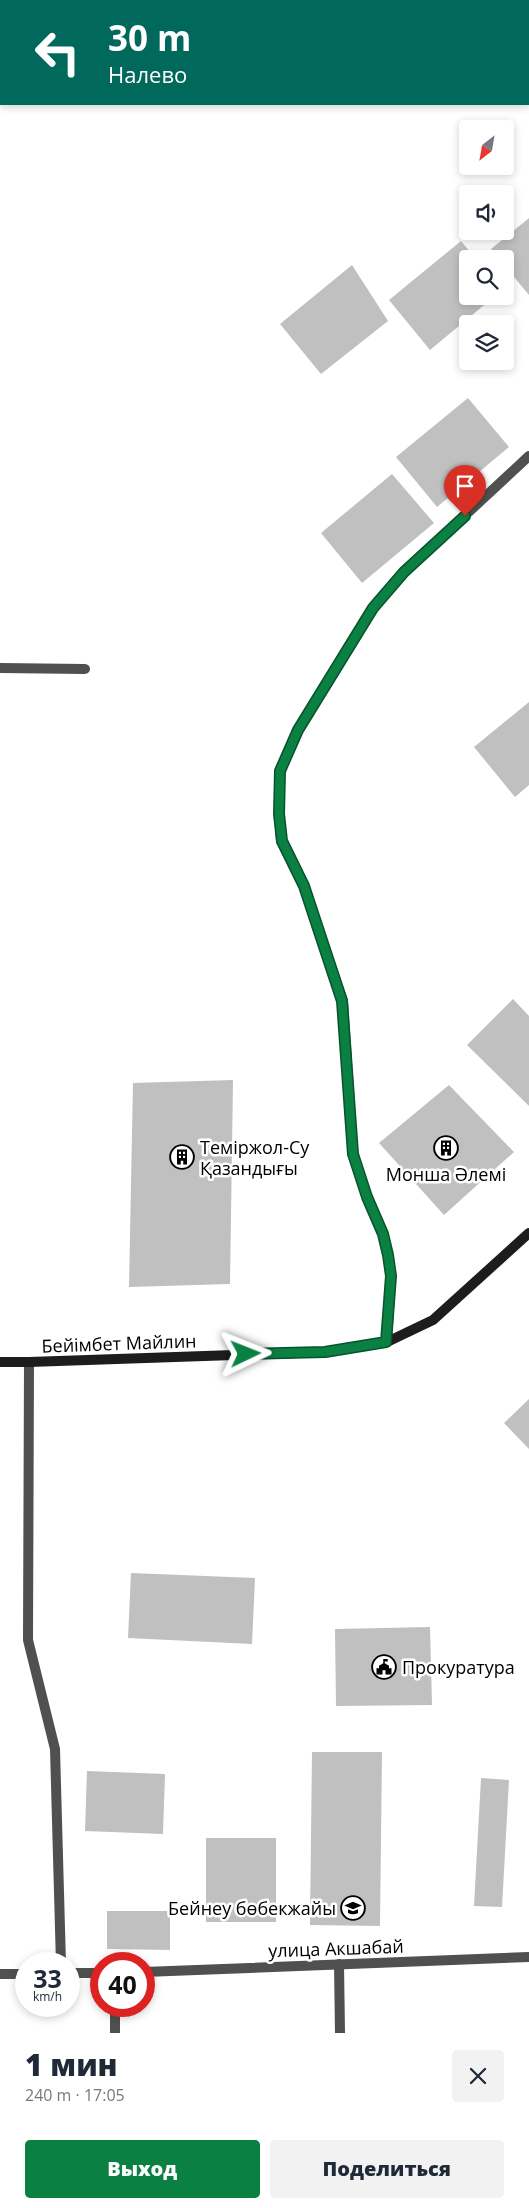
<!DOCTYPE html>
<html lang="ru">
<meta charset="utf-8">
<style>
body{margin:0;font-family:"Open Sans",sans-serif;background:#f2f2f3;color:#1f2937;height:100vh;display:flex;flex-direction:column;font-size:19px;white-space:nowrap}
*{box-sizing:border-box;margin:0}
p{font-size:16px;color:#747a83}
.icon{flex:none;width:28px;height:28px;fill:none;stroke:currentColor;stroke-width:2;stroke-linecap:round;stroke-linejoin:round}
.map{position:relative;height:2033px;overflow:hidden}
.sheet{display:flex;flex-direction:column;background:#fff;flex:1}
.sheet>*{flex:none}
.hud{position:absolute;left:0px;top:0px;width:530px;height:105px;box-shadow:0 2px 8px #0003;background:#00695c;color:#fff;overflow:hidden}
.needle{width:32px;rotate:211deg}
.buttons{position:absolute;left:459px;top:120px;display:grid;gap:10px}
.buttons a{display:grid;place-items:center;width:55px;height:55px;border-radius:5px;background:#fff;box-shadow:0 2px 8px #0003;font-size:25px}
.speed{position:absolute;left:15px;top:1952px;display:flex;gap:10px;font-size:25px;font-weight:700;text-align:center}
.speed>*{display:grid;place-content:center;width:65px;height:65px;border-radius:50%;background:#fff;box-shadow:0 2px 8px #0003;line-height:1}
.speed small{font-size:12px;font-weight:400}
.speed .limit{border:8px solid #d22;background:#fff;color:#111}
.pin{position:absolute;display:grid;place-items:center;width:42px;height:42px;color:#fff;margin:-51px -21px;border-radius:50% 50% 50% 0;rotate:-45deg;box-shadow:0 0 5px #0007}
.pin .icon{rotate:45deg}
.me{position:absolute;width:55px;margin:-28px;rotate:88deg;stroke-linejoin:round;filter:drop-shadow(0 0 4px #0008)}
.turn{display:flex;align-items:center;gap:18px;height:105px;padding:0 25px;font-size:22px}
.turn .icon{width:65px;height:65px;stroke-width:2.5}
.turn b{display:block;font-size:35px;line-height:42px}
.round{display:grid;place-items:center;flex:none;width:52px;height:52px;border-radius:5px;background:#f2f2f3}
.overview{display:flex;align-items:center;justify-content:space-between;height:85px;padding:0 25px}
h1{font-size:30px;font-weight:800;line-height:38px}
.button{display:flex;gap:10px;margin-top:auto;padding:10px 25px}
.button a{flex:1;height:58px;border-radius:5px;background:#0b8043;color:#fff;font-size:20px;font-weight:800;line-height:58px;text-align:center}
.button a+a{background:#f2f2f3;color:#1f2937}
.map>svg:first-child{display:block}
.building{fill:#c0c0c0}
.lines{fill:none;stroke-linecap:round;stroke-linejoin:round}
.lane{stroke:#505050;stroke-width:10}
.street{stroke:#505050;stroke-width:10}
.secondary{stroke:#1d1d1d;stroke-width:10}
.route-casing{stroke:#07532c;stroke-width:12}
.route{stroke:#0b8043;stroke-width:9}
.labels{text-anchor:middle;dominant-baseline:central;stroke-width:5;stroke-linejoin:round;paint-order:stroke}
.poi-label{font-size:18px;fill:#000;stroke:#fff;text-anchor:start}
.street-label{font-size:18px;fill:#000;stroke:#fff}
</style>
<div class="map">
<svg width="529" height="2033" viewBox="0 0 529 2033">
<rect width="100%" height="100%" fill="#fff"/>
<g class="building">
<path d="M529 218V295L505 266V259H499L491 249Z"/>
<path d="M461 241 476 259H468V296H495L430 350 389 300Z"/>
<path d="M352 265 388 321 321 374 280 324Z"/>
<path d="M468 398 509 447 437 507 396 457Z"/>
<path d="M392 474 434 523 362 583 321 533Z"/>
<path d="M529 702V785L515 797 474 747Z"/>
<path d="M513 999 529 1016V1106L467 1045Z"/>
<path d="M233 1080 230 1284 129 1287 133 1083Z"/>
<path d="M449 1085 514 1152 444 1215 379 1143Z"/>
<path d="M529 1399V1449L504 1423Z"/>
<path d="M131 1573 255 1578 252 1644 128 1638Z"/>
<path d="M430 1627 432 1705 336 1706 335 1629Z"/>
<path d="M312 1752H382L380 1926 310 1925Z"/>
<path d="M87 1771 165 1774 163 1834 85 1831Z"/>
<path d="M481 1778 509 1780 502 1907 474 1906Z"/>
<rect x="206" y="1838" width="70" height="84"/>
<path d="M107 1911H170V1950L107 1949Z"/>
</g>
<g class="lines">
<g class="lane">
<path d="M0 668 85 669"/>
<path d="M339 1964 340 2033"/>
</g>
<g class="street">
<path d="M387 1342 391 1276 388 1255 383 1234 367 1197 353 1154 343 1001 304 887 281 841 279 814 280 771 298 730 373 608 404 572 529 456"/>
<path d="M29 1362 28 1640 55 1749 61 1964"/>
<path d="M144 1972 529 1957"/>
<path d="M69 1973H101"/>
<path d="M0 1974H26"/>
<path d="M115 2006V2033"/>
</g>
<path class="secondary" d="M0 1362H29L325 1352 387 1342 433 1320 529 1233"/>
</g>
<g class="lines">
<g class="route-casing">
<path id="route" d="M246 1354 325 1352 386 1342 391 1276 388 1255 383 1234 367 1197 353 1154 342 1001 304 886 282 841 279 814 280 771 298 730 373 608 404 572 465 516"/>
</g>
<use href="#route" class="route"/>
</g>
<defs>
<g id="building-ring" transform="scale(1.25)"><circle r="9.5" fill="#fff" stroke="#000" stroke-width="1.5"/><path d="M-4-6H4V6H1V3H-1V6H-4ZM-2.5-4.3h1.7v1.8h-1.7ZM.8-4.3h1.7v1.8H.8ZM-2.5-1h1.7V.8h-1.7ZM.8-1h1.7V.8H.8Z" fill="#000"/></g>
<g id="civic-ring" transform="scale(1.25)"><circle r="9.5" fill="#fff" stroke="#000" stroke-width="1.5"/><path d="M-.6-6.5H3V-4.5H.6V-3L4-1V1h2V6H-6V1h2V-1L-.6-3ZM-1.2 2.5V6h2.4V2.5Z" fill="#000"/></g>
<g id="school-ring" transform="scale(1.25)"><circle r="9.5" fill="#fff" stroke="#000" stroke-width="1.5"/><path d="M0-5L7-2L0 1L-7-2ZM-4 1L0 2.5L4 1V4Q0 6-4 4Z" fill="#000"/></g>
</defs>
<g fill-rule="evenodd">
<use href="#building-ring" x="446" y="1148"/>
<use href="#building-ring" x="182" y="1157"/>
<use href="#civic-ring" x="384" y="1667"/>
<use href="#school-ring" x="353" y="1908"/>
</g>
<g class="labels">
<g class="poi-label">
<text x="200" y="1147">Теміржол-Су<tspan x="200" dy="21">Қазандығы</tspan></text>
<text x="446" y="1174" text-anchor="middle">Монша Әлемі</text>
<text x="402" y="1667">Прокуратура</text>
<text x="336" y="1908" text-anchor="end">Бейнеу бөбекжайы</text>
</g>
<g class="street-label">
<text transform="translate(119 1343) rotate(-2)">Бейімбет Майлин</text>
<text transform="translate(336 1948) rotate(-2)">улица Акшабай</text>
</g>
</g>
</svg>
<div class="buttons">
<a><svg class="needle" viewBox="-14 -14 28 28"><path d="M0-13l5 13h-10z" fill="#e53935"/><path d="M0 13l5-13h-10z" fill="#747a83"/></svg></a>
<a><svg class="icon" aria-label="sound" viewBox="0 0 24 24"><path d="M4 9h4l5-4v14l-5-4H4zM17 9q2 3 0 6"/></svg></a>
<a><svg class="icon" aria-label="search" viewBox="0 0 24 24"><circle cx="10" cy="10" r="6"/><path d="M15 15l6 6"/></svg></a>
<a><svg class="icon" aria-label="layers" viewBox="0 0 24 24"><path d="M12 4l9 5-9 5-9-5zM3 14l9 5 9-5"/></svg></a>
</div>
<div class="speed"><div>33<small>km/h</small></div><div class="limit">40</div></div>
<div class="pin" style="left:465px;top:516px;background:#d93025"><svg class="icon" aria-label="arrive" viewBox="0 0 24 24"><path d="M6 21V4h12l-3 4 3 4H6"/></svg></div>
<svg class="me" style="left:246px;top:1354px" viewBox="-20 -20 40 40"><path d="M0-17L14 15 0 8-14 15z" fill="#0b8043" stroke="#fff" stroke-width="4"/></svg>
<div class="hud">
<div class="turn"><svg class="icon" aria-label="left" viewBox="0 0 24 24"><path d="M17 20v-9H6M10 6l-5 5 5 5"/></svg><div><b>30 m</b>Налево</div></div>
</div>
</div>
<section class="sheet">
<div class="overview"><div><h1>1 мин</h1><p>240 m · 17:05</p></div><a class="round"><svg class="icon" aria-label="close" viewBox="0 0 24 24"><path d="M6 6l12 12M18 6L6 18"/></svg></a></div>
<div class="button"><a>Выход</a><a>Поделиться</a></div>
</section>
